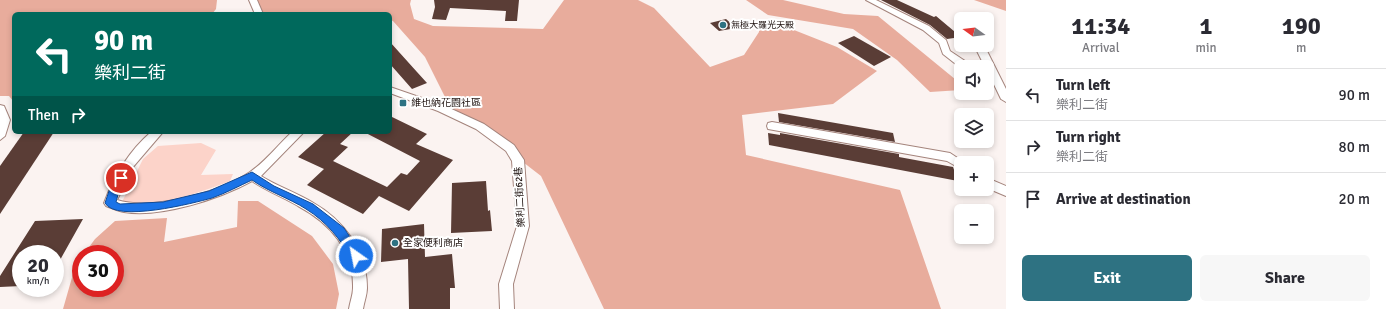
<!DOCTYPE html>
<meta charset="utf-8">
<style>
body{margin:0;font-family:Signika,"Noto Sans TC",sans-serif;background:#f7f7f7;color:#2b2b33;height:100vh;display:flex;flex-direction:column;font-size:15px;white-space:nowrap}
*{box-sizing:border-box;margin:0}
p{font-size:13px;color:#7c7c81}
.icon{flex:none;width:22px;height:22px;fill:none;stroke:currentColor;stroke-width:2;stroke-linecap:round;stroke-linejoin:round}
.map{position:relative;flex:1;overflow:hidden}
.details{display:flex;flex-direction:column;background:#fff;width:380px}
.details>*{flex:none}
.hud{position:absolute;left:12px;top:12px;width:380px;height:122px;border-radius:6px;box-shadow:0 2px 6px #0003;background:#00695c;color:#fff;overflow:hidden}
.needle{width:26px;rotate:285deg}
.buttons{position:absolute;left:954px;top:12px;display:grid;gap:8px}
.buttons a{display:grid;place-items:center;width:40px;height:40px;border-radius:6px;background:#fff;box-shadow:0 2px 6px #0003;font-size:20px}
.speed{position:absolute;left:12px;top:245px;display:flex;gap:8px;font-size:20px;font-weight:700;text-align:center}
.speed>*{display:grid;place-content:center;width:52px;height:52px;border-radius:50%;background:#fff;box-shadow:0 2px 6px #0003;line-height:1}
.speed small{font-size:10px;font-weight:400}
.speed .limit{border:6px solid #d22;background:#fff;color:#111}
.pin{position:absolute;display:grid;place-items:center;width:34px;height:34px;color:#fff;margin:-17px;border:2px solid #fff;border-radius:50%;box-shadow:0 1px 4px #0007}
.me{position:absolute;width:44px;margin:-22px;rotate:327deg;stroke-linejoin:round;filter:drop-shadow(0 0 3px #0008)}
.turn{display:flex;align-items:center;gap:14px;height:84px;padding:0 16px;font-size:18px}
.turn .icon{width:52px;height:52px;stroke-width:2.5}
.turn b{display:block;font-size:28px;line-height:34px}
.then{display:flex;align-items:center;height:38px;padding:0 16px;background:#0003;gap:8px;font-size:15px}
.eta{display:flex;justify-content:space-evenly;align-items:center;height:68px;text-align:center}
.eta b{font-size:24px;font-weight:800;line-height:28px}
.primary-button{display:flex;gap:8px;margin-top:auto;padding:8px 16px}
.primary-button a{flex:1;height:46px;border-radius:6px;background:#2e7282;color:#fff;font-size:16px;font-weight:800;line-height:46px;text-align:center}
.primary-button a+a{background:#f7f7f7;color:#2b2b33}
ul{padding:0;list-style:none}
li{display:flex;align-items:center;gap:12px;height:52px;padding:0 16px;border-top:1px solid #e1e1e2}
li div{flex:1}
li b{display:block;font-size:15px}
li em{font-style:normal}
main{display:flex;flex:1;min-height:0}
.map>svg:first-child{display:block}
.green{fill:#fcd3c9}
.forest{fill:#e8ac9c}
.building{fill:#5a3d36}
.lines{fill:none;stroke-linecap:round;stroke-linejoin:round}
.street-casing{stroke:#a4847c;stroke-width:2}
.street{fill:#fff;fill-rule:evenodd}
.route{fill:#1a73e8;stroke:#114b97}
.poi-dot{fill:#2e7282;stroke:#fff;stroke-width:1.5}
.labels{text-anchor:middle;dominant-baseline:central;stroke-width:4;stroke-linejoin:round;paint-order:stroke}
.far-poi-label{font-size:9px;fill:#1f1310;stroke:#fff;text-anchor:start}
.poi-label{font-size:10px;fill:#1f1310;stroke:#fff;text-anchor:start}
.street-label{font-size:10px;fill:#1f1310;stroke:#fff}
</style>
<main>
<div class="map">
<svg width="1006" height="309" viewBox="0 0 1006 309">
<rect width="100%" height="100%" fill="#fbf3f1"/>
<path class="green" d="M201 143 216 150 201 175 233 174 230 181C193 195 162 206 121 204L143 159 158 146Z"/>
<g class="forest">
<path d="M0 0H217L216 9 212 14H14V102L9 96H0Z"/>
<path d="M254 0H411L410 4 414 19 433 26 543 29 564 0H638L654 8 710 67 744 55 759 32V19L794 30 837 47 877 71 833 104 742 115 746 155 900 190 941 309H604L541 176 449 105 425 57 393 21 390 20V14H262Z"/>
<path d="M746 0H783L844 14 878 16 961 84V90L930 92 897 60 853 29 768 15Z"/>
<path d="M974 0H1006V11Z"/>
<path d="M238 201H258L312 236 333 264 339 294 336 309H63L75 267 81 259V288H115V254H84L95 239 115 221 167 218 164 242 237 227Z"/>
</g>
<g class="building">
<path d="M434 0H519L517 21H505L506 11 450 8 446 20 432 19 435 7Z"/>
<path d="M881 0H897L934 17 936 16 961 37 947 39 930 25Z"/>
<path d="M726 19 736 28 719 31 710 23Z"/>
<path d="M854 36 891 57 874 66 838 43Z"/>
<path d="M390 42 417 72 427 83 412 89 390 64Z"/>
<path d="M778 113 893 133 895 142 779 122Z"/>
<path d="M390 116 427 134 416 144 453 160 409 211 379 196 363 214 307 185 324 169 298 157 326 132H353L340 144 348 147 333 161 387 187 401 173 407 175 420 161 364 132H390Z"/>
<path d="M24 132H54L0 214V166Z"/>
<path d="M768 133 780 135V133L899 154V157L953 167 958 181 769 145Z"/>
<path d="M486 181 488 211 490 210 492 231 451 233 452 183Z"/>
<path d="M83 219 55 269V254H21V286L0 287V276L35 221Z"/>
<path d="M424 224 425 257 452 254 455 288H450V309H409L408 259 381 262 382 229Z"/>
</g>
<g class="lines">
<g class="street-casing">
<g id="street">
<path d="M249 0H257L263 14H255Z"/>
<path d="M866 0H876L929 26 946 40 950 51 974 67H961L957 65 943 54 939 43 923 30Z"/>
<path d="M965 15 970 19H961L962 16Z"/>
<path d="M974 45H984L1006 89V102L1001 99 987 70V67H985Z"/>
<path d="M390 87 445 106 484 124 514 145 524 160 529 226 513 284 514 309H500L499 284 517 226 512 161 506 151 476 129 438 111 390 93Z"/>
<path d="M0 105 4 106 10 120 5 136 0 140Z"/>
<path d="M772 122 950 153 965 163H961V169L947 161 768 129 767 126 768 123Z"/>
<path d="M151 132H163L133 167 117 200C152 211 220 192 250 172 266 161 278 145 292 132H304L261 176C277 186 295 192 312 202 344 220 367 251 367 288 367 295 364 302 363 309H349C350 302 353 295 353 288 354 250 330 223 298 206 283 197 266 191 252 181 219 199 161 218 124 212 118 211 112 208 106 206L104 203C114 176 129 151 151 132Z"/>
<path d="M987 178 1006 186V196L987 188Z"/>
</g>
</g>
<use href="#street" class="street"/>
</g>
<path class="route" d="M252 172 274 186 313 204 344 228 360 252 362 256 360 259H352C340 239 327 222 306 209 289 198 269 192 252 180 239 186 226 193 212 198 194 203 116 223 105 203L109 191 118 176 121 175 126 178 119 191 116 202 120 204 163 202 209 191Z"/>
<g class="poi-dot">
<circle cx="723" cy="25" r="4"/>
<rect x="399" y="99" width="8" height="8" rx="2"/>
<circle cx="395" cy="243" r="4"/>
</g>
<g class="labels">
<g class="far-poi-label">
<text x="731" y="25">無極大羅光天殿</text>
</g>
<g class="poi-label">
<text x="411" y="103">維也納花園社區</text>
<text x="403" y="243">全家便利商店</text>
</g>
<g class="street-label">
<text transform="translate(520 197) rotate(-93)">樂利二街62巷</text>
</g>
</g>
</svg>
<div class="buttons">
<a><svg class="needle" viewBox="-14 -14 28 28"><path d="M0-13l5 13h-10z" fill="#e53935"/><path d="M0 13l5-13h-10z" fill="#7c7c81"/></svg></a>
<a><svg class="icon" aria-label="sound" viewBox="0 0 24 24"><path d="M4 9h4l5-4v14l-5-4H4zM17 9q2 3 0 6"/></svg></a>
<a><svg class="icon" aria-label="layers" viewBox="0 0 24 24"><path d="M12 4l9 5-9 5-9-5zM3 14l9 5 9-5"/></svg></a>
<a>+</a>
<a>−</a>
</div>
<div class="speed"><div>20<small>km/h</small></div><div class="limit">30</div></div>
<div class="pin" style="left:121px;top:178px;background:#d93025"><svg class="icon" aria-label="arrive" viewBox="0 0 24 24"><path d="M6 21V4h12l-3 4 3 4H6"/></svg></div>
<svg class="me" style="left:356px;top:256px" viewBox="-20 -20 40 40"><circle r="17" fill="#1a73e8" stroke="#fff" stroke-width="3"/><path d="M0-11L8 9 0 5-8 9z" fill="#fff"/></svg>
<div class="hud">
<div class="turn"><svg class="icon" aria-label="left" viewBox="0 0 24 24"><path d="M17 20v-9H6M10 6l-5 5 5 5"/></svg><div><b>90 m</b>樂利二街</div></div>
<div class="then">Then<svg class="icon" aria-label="right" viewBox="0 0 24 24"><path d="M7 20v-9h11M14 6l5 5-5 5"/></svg></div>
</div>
</div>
<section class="details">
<div class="eta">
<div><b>11:34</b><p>Arrival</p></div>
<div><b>1</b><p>min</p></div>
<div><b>190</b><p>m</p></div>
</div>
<ul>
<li><svg class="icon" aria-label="left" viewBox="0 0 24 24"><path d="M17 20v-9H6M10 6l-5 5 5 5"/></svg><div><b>Turn left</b><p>樂利二街</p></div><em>90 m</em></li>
<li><svg class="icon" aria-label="right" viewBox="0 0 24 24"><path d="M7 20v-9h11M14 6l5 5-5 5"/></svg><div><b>Turn right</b><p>樂利二街</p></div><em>80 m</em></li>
<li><svg class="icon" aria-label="arrive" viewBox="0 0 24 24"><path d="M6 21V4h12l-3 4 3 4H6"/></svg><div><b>Arrive at destination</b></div><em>20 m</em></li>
</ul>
<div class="primary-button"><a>Exit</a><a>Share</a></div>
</section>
</main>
